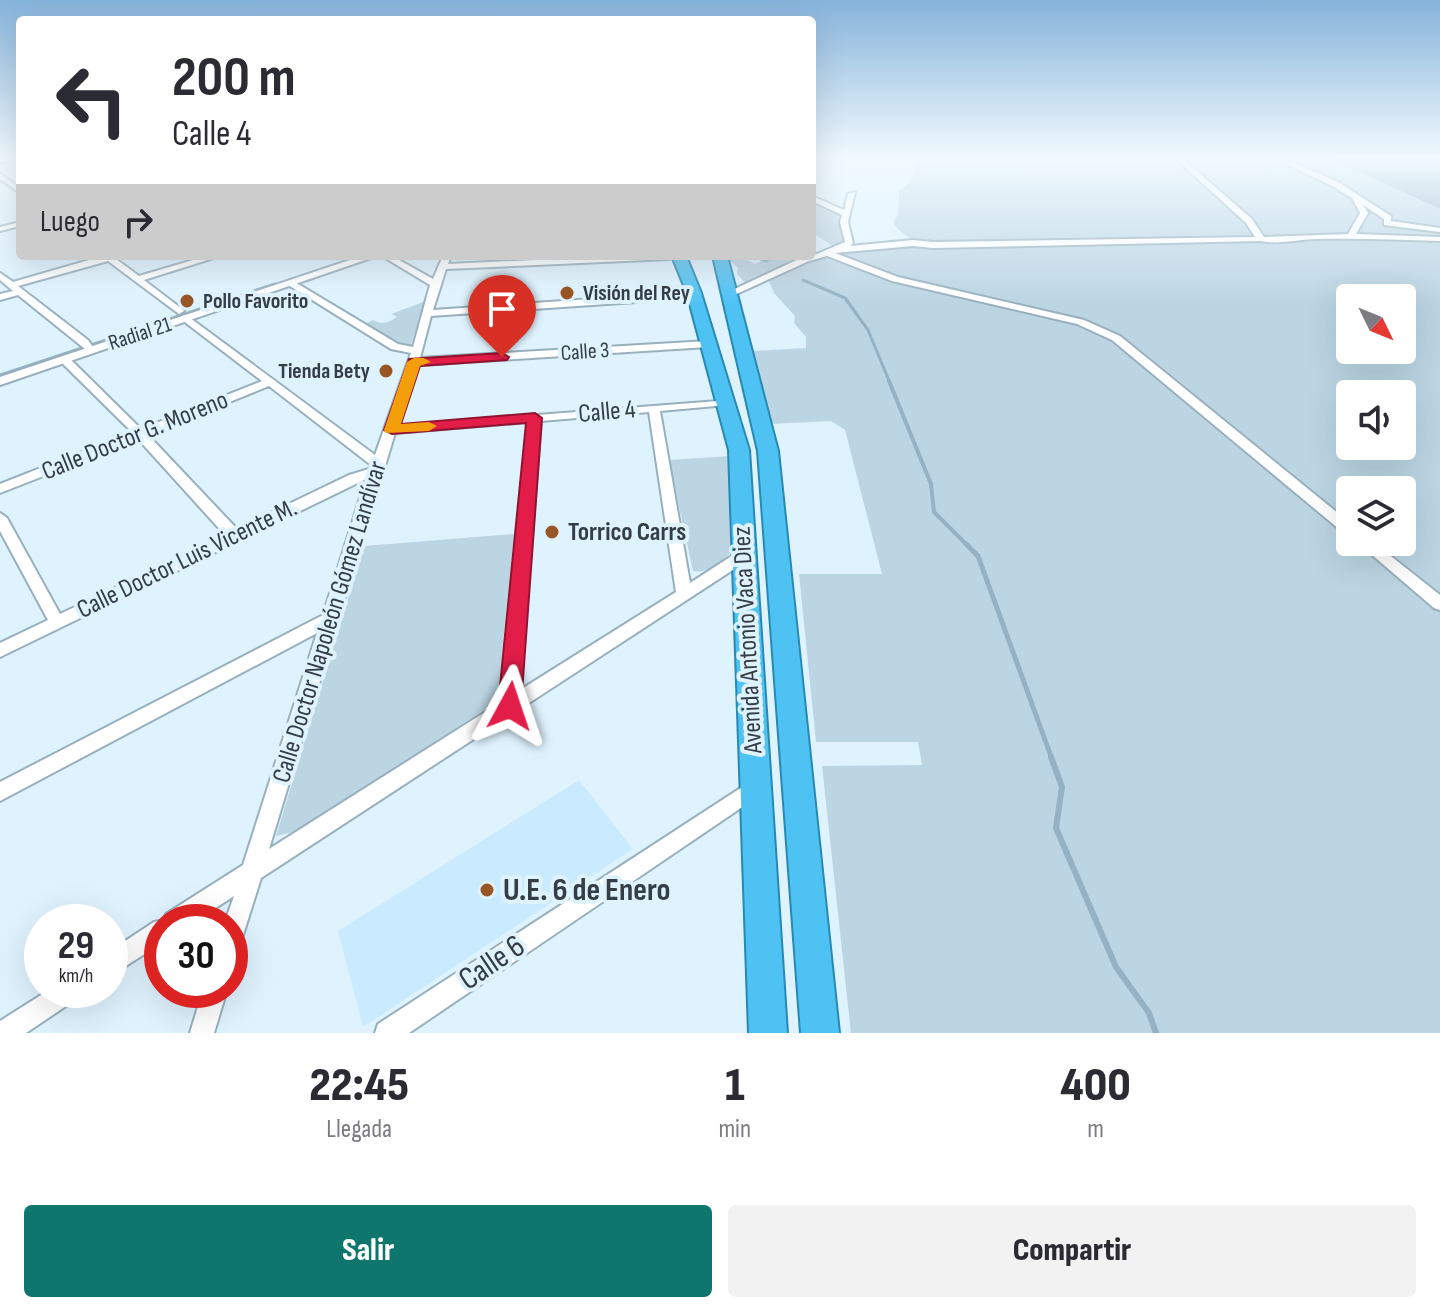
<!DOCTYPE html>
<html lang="es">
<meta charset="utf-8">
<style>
body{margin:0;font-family:"Sofia Sans Condensed",sans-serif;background:#f2f2f3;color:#2b2b33;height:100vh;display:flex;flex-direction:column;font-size:30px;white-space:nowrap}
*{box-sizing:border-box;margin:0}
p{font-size:26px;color:#7c7c81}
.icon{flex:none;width:44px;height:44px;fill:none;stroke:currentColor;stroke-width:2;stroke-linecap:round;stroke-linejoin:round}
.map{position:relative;height:1033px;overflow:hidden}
.details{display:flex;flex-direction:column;background:#fff;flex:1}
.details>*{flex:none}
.top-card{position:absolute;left:16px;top:16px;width:800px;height:244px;border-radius:8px;box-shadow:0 8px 32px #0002;background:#fff;color:#2b2b33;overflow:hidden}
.needle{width:52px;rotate:133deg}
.buttons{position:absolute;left:1336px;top:284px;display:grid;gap:16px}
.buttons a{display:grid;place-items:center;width:80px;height:80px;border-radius:8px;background:#fff;box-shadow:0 8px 32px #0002;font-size:40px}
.speed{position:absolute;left:24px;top:904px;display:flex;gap:16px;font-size:40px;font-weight:700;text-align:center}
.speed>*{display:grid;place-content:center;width:104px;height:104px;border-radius:50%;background:#fff;box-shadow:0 8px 32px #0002;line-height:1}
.speed small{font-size:20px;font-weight:400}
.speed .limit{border:12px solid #d22;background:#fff;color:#111}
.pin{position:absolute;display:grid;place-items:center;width:68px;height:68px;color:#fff;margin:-82px -34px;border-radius:50% 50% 50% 0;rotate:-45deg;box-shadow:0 0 8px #0007}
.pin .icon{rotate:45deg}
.me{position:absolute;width:88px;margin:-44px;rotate:5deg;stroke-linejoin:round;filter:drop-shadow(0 0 6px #0008)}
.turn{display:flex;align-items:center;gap:28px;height:168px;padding:0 24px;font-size:36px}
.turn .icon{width:104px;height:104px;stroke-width:2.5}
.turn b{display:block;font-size:56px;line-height:68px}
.then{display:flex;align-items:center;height:76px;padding:0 24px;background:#0003;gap:16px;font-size:30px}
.eta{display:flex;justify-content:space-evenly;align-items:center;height:136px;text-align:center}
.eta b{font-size:48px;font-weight:800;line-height:56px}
.cta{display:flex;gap:16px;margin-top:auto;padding:16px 24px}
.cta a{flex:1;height:92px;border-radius:8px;background:#0f766e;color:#fff;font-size:32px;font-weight:800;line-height:92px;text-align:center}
.cta a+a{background:#f2f2f3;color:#2b2b33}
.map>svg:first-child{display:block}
.built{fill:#caebff}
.green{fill:#bcd5e3;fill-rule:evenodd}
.water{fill:#93b2c4}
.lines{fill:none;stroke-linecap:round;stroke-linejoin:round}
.stream-far4{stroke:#93b2c4;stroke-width:2}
.stream-far3{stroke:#93b2c4;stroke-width:3}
.stream-far2{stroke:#93b2c4;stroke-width:4}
.stream-far1{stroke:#93b2c4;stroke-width:5}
.stream{stroke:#93b2c4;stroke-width:6}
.minor-casing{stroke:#98b0be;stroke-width:4}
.tertiary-casing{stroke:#98b0be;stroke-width:4}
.trunk-casing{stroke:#2889b4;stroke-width:4}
.minor{fill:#fff;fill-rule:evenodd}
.tertiary{fill:#fff;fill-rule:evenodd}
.trunk{fill:#4ec2f3;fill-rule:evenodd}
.route{fill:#e11d48;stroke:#92132f;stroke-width:2}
.slow{fill:#f59e0b}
.poi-dot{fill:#985625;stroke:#dff3ff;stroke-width:3}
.labels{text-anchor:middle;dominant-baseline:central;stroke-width:8;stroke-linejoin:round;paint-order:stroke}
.far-poi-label{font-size:22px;font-weight:bold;fill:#343e44;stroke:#dff3ff;text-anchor:start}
.far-street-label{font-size:22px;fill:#343e44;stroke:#dff3ff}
.street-label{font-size:26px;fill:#343e44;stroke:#dff3ff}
.poi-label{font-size:26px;font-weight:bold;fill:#343e44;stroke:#dff3ff;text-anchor:start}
.near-poi-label{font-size:32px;font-weight:bold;fill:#343e44;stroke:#dff3ff;text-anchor:start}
.near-street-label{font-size:32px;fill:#343e44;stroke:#dff3ff}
</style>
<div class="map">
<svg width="1440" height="1033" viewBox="0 0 1440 1033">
<rect width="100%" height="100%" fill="#dff3ff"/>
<path class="built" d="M579 780 633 849 363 1027 338 931Z"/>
<g class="green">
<path d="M915 159H1177L1253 230 1252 233 1256 237 933 245C916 241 903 238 893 222L898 215 899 190C912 184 917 174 915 159Z"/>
<path d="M1181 159H1277L1318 176 1280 159H1331L1440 209V238L1355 235 1366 214 1357 202 1341 189 1362 210 1351 234 1265 239Z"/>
<path d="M820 202 843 214 845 242 834 247 816 235 812 239V203Z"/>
<path d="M1355 238 1440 241V593L1377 542H1402V490H1350V521L1128 340 1077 319 904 280 836 253 909 245 1256 240 1275 244ZM1350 298H1402V350H1350ZM1350 394H1402V446H1350Z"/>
<path d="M739 256 755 264 761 261V256H807L756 277V280L746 284 737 274 738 268 726 257Z"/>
<path d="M819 256 908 285 1067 322 1103 336 1162 378 1350 538V542H1355L1440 612V1033H851L822 766 922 765 918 742H816L799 574H882L845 430 831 421 770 424 751 351 806 348V337L794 323 795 316 774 293 768 279Z"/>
<path d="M426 301 410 346 402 348 363 325 373 320C383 325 388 323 397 317L391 314Z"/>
<path d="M730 456 731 552C721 562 708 574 693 571L669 460Z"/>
<path d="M514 534 497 701 303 830 276 836 364 546Z"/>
</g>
<path class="water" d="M1331 159H1440V209Z"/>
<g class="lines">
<path class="stream-far4" d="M753 256 756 257"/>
<g class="stream-far3">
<path d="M753 256 767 261"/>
<path d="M803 280 845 298 868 330 890 383"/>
<path d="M0 375 275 284"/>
</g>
<path class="stream-far2" d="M889 381 931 484 934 512 968 546"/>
<path class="stream-far1" d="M966 544 978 556 1052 759"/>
<path class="stream" d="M1051 757 1062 787 1056 828 1116 967 1149 1013 1156 1033"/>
<g class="minor-casing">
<g id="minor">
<path d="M0 159H11L0 163Z"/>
<path d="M1176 159H1183L1252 219 1264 237 1348 234 1360 213 1352 198 1332 186 1276 159H1285L1338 182 1391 216V221L1440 228V232L1384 225V219L1363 205 1368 213 1356 234 1440 237V241C1399 240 1359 238 1318 239 1299 239 1279 245 1261 241L933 248 913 246 835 253 898 277 1084 320 1120 336 1350 523V536L1345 534 1112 340 1077 324 892 281 827 256 809 261 732 296 724 294 803 257 812 256 845 242 840 222 842 215 812 201V196L844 210 848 194 855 192 848 222 853 243 850 246 913 240 933 242 1255 237 1246 223Z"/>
<path d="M0 174 20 188V193L0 179Z"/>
<path d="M20 222V226L0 231V227Z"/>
<path d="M103 256H112L139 276 207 256H220L144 280 182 309 184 311 179 314 108 261 18 286 88 340 95 350 90 353 18 295 0 300V294L13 291 0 280V273L13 282Z"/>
<path d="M382 256H392L433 279 443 256H451L448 264 616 256H674L670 259 446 269 433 310 695 292 700 295 695 298 431 316 420 358 708 341 713 344 708 347 418 365 397 426 731 400V404L727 405 660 411 690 583 738 552H748L750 556 748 560 261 878 238 951 230 954V922H225L234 896 194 922H162V943L110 976V951L154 922 164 920 166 914 243 865 317 633 0 801V782L323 615 366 479 0 657V643L48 620 0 531V513L7 518 60 614 225 535 138 439 0 493V484L132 432 60 361V357H68L141 429 262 381 182 320V316L186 315 375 455 411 353 391 349 285 283 293 281 398 344 413 347 430 285ZM269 386 371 465 369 469 349 475 237 529 148 435ZM649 412 676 592 520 690 541 421ZM529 422 501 702 269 849 395 433Z"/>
<path d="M1357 542H1373L1440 595V610L1434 608Z"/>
<path d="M756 778 763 781 766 787 763 793 409 1033H375L378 1024Z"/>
<path d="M49 990H82L78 998 26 1033H0V1021Z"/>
<path d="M203 990H227L214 1033H190Z"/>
</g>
</g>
<g class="tertiary-casing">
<path id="tertiary" d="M362 256H377L0 385V377Z"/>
</g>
<g class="trunk-casing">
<g id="trunk">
<path d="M672 256H686L701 293 749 450 787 1033H749L729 450 687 293Z"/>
<path d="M713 256H727L778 451 839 1033H801L758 451Z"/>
</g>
</g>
<use href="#minor" class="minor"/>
<use href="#tertiary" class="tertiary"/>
<use href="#trunk" class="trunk"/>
</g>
<linearGradient id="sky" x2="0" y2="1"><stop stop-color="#86b3da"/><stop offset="0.52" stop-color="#f1faff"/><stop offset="1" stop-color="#f1faff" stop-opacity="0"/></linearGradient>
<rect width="1440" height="304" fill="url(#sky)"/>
<path class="route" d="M502 353 509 357 507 360 420 366 401 424 535 413 542 418 521 706 518 713 510 716 501 713 498 706 526 423 392 434 384 430 409 359Z"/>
<path class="slow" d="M414 358H424L431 362 420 366 401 424 429 422 437 426 429 431 386 433 384 430 407 362Z"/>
<g class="poi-dot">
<circle cx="567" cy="293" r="8"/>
<circle cx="187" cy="301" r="8"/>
<circle cx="386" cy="371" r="8"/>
<circle cx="552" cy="532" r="8"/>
<circle cx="487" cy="890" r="8"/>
</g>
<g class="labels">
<g class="far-poi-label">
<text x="583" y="293">Visión del Rey</text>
<text x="203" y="301">Pollo Favorito</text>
<text x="370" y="371" text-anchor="end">Tienda Bety</text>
</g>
<g class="far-street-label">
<text transform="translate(140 334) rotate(-18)">Radial 21</text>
<text transform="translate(585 352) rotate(-4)">Calle 3</text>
</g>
<g class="street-label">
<text transform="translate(607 412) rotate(-5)">Calle 4</text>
<text transform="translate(135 436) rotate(-22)">Calle Doctor G. Moreno</text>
<text transform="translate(187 559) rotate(-26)">Calle Doctor Luis Vicente M.</text>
<text transform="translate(330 622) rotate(-73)">Calle Doctor Napoleón Gómez Landívar</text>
<text transform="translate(748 640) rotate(-93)">Avenida Antonio Vaca Diez</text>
</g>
<g class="poi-label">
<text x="568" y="532">Torrico Carrs</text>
</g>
<g class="near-poi-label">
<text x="503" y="890">U.E. 6 de Enero</text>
</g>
<g class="near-street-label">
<text transform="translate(492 963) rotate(-34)">Calle 6</text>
</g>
</g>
</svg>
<div class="buttons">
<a><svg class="needle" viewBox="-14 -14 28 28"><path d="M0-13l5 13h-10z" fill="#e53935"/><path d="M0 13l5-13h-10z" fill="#7c7c81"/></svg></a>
<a><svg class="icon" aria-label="sound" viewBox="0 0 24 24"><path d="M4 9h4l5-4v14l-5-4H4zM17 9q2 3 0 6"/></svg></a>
<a><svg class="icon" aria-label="layers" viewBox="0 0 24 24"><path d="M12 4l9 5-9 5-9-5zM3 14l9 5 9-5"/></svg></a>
</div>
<div class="speed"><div>29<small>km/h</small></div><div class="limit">30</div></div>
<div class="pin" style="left:502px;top:357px;background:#d93025"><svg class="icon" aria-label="arrive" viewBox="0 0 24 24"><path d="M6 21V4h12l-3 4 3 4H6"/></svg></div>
<svg class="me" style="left:510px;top:706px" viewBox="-20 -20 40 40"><path d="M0-17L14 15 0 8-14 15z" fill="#e11d48" stroke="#fff" stroke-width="4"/></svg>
<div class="top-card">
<div class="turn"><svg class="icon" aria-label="left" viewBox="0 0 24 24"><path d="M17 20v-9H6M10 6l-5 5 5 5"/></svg><div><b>200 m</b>Calle 4</div></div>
<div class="then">Luego<svg class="icon" aria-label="right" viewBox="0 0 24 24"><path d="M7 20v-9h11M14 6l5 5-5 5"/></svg></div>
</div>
</div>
<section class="details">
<div class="eta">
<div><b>22:45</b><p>Llegada</p></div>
<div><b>1</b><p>min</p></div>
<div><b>400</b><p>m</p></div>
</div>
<div class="cta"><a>Salir</a><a>Compartir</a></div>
</section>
